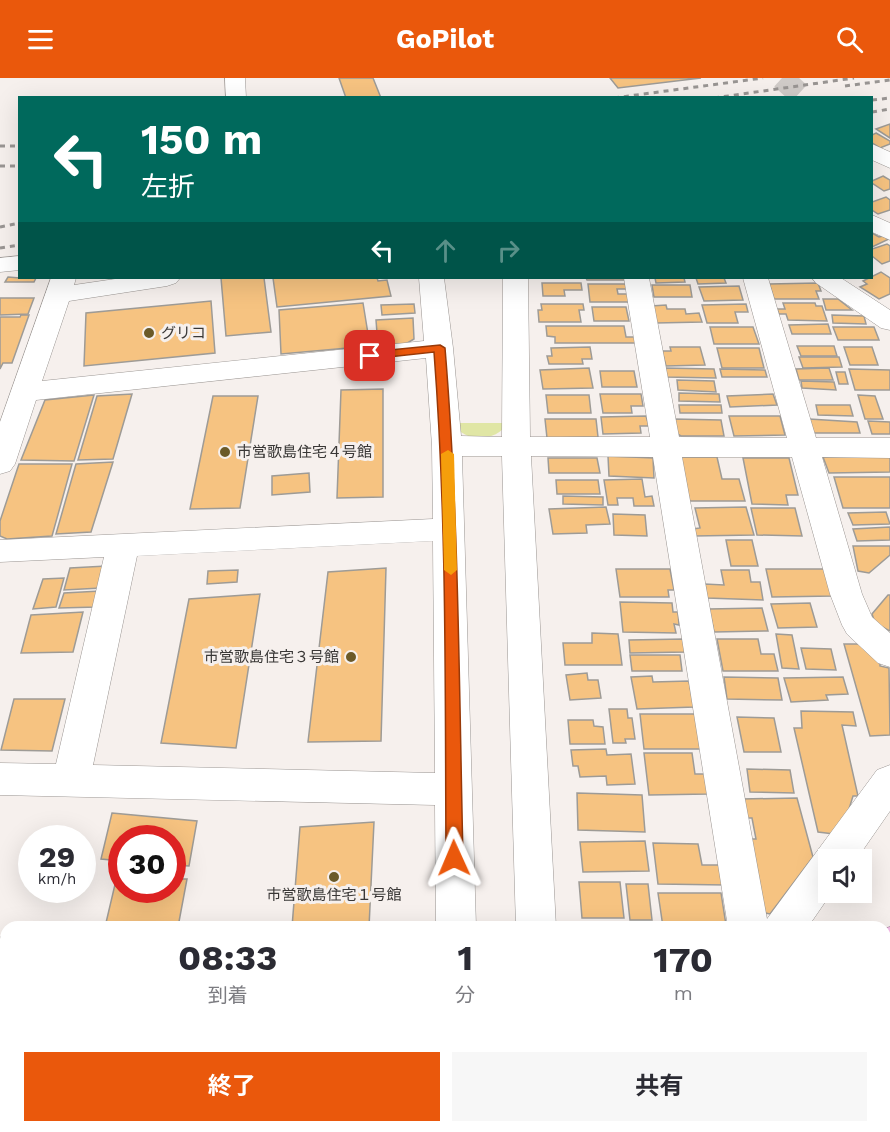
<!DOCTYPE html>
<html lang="ja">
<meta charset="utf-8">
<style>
body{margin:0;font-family:"Work Sans","Noto Sans JP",sans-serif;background:#f7f7f7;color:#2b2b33;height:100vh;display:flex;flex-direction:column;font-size:22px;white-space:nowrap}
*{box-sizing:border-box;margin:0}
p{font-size:20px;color:#7c7c81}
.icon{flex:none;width:33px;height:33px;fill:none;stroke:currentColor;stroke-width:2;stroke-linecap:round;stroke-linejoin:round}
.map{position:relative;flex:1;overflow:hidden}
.panel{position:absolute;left:0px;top:843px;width:891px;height:212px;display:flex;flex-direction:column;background:#fff;border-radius:18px 18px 0 0;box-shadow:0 6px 24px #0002}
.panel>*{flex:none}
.top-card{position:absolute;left:18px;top:18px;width:855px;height:183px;border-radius:0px;box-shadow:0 6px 24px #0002;background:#00695c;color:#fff;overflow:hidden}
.buttons{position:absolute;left:818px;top:771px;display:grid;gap:12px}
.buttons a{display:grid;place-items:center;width:54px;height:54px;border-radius:0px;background:#fff;box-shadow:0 6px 24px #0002;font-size:30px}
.speed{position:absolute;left:18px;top:747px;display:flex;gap:12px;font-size:30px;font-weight:700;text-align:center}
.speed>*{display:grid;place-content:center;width:78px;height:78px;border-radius:50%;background:#fff;box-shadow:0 6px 24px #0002;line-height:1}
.speed small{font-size:15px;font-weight:400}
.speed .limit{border:9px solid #d22;background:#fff;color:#111}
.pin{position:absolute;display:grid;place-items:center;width:51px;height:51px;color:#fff;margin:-26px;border-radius:12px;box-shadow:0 3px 9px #0006}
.me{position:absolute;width:66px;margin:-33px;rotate:359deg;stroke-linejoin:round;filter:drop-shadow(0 0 4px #0008)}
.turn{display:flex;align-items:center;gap:21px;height:126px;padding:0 24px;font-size:27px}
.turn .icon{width:78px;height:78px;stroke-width:2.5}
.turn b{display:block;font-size:42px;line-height:51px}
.lanes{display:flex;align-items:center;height:57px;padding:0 24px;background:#0003;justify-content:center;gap:30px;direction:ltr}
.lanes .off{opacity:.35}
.eta{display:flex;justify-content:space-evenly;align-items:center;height:102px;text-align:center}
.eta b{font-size:36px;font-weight:700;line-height:42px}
.primary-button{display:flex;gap:12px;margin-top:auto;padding:12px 24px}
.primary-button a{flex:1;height:69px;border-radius:0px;background:#ea580c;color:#fff;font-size:24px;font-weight:700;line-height:69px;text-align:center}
.primary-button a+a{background:#f7f7f7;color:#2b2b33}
header{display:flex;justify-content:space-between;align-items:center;height:78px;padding:0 24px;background:#ea580c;color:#fff;font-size:27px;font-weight:700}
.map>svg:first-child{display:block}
.green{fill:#e0e6a5}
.building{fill:#f6c381;stroke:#9e9b96;stroke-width:1.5}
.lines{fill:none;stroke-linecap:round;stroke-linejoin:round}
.minor-tunnel{stroke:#d0cbc8;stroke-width:23;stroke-dasharray:23 11;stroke-linecap:butt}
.minor-casing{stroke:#9a9592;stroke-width:1}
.highway-casing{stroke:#b58dac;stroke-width:1}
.minor{fill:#fff;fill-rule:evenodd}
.highway{fill:#f8bceb;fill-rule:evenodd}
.rail{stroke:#999593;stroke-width:3;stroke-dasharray:5 5;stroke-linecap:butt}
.highway-bridge-casing{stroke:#b58dac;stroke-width:41;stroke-linecap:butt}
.highway-bridge{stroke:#f8bceb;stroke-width:40}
.route{fill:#ea580c;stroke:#983908;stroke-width:1.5}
.slow{fill:#f59e0b}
.poi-dot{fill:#6b5a28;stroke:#f6f0ed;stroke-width:2}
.labels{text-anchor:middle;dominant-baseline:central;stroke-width:6;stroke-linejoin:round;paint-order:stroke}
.poi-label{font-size:15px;fill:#393736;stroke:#f6f0ed;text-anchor:start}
</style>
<header><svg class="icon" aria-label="menu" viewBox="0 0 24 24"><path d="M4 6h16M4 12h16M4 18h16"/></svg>GoPilot<svg class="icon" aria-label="search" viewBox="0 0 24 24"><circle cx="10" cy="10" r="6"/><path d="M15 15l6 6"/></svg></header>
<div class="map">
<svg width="890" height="1054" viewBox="0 0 890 1054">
<rect width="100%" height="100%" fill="#f6f0ed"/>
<path class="green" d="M453 345H508C496 364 465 366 453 345Z"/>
<g class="building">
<path d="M339 0H373L381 20H346Z"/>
<path d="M610 0H701L618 10Z"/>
<path d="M890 46V60L876 51Z"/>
<path d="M876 55 890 63V66L880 70 872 65V57Z"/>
<path d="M883 98 890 102V111L884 113 872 105V103Z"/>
<path d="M886 119 890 122V132L878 136 872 132V124Z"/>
<path d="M872 155 879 159 883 158 889 161 872 169Z"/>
<path d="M887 166 890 168V183L882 186 872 178V171Z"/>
<path d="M881 194 890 200V216L879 221 860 209 867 206 863 203Z"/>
<path d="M8 199 20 200H36L34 204H5Z"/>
<path d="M221 200H264L271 254 226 258Z"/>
<path d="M273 200H377L378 203 387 202 391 218 277 229Z"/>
<path d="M586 200H625V202H587Z"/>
<path d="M655 200H684L685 204 656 205Z"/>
<path d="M696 200H724L726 205 698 206Z"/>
<path d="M542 205H581L582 212H564L565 218H543Z"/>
<path d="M818 205 821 213H816L819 221H774L769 206Z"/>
<path d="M588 206H626L627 211H617L618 216H628L630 224H590Z"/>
<path d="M652 207H690L692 219H654Z"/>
<path d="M739 208 743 222 704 223 699 209Z"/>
<path d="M0 220H34L28 236 0 237Z"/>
<path d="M823 221H838L852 232H826Z"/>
<path d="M211 223 215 275 84 288 86 235Z"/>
<path d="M363 225 370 268 281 276 279 232Z"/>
<path d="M783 225H815L816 228H822L827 243 788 242 786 236H779L777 231H785Z"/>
<path d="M414 226 415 235 382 237 381 227Z"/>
<path d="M541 226H583L584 232H579L581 244H539L538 232H542Z"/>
<path d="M746 226 748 234H735L738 245H707L702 227Z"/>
<path d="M666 227 667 231H685L686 236 699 235 702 244 656 245 651 228Z"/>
<path d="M592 229H626L629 243H594Z"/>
<path d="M21 237H29L12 285H3L0 291V239H20Z"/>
<path d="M832 237 864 238 866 246 833 245Z"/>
<path d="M413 240 414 261 404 267 378 268 376 242Z"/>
<path d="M828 246 831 256H792L789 247Z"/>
<path d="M546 248H624L626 259H637L638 265H555V259L547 258Z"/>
<path d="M710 249H753L759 266H714Z"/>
<path d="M833 249H874L879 262H838Z"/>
<path d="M797 268H834L837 278H801Z"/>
<path d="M590 269 592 281H582L583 286H549L547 278H552L551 270Z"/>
<path d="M670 269H700L705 287 666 288 662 273H671Z"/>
<path d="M844 269H872L878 287H850Z"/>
<path d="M717 270H759L764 290H722Z"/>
<path d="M799 279H839L842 289 803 290Z"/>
<path d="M589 290 593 310 543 311 540 292Z"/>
<path d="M664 290 714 291 716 300 665 299Z"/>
<path d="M829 290 833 302H799L796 291Z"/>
<path d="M720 291 765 292 767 299H722Z"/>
<path d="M849 291 890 292V312H855Z"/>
<path d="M600 293H634L637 309H602Z"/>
<path d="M836 294H845L848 306H839Z"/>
<path d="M677 302 714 303 716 314 678 312Z"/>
<path d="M801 303 834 304 836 312 802 310Z"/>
<path d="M383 311V419L337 420 341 312Z"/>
<path d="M679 315 719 316 720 324 679 323Z"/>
<path d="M132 316 113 381 78 382 97 318Z"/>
<path d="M600 316H641L643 328H631L632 335H603Z"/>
<path d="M773 316 777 327 730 329 727 318Z"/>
<path d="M94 317 74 383 21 382 45 322Z"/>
<path d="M546 317H589L591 335H548Z"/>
<path d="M858 317 875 318 883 341H865Z"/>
<path d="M213 318H258L240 430 190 431Z"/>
<path d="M679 327H721L722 335H680Z"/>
<path d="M816 327H850L853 338 818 337Z"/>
<path d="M646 338 649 348H640L641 355 603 356 601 339Z"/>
<path d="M729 338H780L785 357 734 358Z"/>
<path d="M545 341H596L598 359 547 360Z"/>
<path d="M673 341 721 342 724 358H681L676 355Z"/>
<path d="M809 341 857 344 860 355H812Z"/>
<path d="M868 343 890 344V356H872Z"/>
<path d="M608 378 653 380 654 400 609 398Z"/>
<path d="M890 378V394L829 395 823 379Z"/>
<path d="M678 379H717L722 401H739L745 423H686Z"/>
<path d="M548 380H597L600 395H549Z"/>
<path d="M743 380H789L798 417H786L788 427 752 426Z"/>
<path d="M113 384 91 454 56 456 76 386Z"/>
<path d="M19 386H72L52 458 7 461 0 458V443Z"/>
<path d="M309 395 310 414 272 417V398Z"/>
<path d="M834 399H890V430H843Z"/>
<path d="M642 401 645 419 652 418 654 428H634L633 420H617L618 427H608L604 402Z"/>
<path d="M556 402H598L600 416H557Z"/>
<path d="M563 418 603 419V427L563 426Z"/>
<path d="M606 429 610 446 586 447 587 455 553 456 549 431Z"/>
<path d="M746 429 754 457 694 458 693 451 700 450 695 430Z"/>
<path d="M751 430H795L802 458 757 457Z"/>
<path d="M886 434 890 446 853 447 848 435Z"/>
<path d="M613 436 645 437 647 458 614 457Z"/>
<path d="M890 449V462L857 463 853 451Z"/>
<path d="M726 462H752L758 488H731Z"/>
<path d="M853 468H890V477L869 495 858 493Z"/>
<path d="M106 488 101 510 64 512 70 490Z"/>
<path d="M386 490 381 663 308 664 328 494Z"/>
<path d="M616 491H670L674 512H668L669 519H620Z"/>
<path d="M766 491H826L833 518 772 519Z"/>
<path d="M238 492 237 504 207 506 208 493Z"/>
<path d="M721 492H749L751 504H760L763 522 707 520 705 506 724 507Z"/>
<path d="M64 500 56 529 33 531 43 501Z"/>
<path d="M100 513 97 529 59 530 64 515Z"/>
<path d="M260 516 236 670 161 665 189 521Z"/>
<path d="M888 517H890V553L875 545 872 536Z"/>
<path d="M620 524 672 525 673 534H678L679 547 674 546 676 555 623 554Z"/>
<path d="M810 525 817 549 778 550 771 526Z"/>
<path d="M762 530 768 553 714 554 709 531Z"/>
<path d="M83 534 73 574 21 575 31 537Z"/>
<path d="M592 555 618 556 622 587H565L563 565H592Z"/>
<path d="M776 556 792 557 799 591 782 590Z"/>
<path d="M684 561 686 574 630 575 629 562Z"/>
<path d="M717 561H758L761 576H774L778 593H723Z"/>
<path d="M844 566H862L880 583V588L889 590 890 657 870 658Z"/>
<path d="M801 570 831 571 836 592 806 591Z"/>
<path d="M630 577H680L682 593H632Z"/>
<path d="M587 595 588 602H598L601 620 570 622 566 597Z"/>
<path d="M652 598 653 604 689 603 694 629 637 631 631 599Z"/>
<path d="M724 599 778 600 782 622 727 621Z"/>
<path d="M843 599 848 616 826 617 828 622 791 624 784 600Z"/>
<path d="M14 621H65L52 673 1 672Z"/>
<path d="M609 631H627L628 640H632L635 661H625L626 665H613Z"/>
<path d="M801 633 853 634 856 648 842 647 858 718H853L845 744 834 756 818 754 794 650H802Z"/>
<path d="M640 636H696L701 671H644Z"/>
<path d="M737 639 774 640 781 674H744Z"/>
<path d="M568 642H593L594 648 603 649 605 666H570Z"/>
<path d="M606 671 607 677 631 676 635 706 607 707 606 698 580 699 578 688H573L571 672Z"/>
<path d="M644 675H692L695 696H705L708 716 649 717Z"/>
<path d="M747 691 790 692 794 715 750 714Z"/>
<path d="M577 715 642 717 645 754 578 752Z"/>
<path d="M797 720 813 779 770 836 761 834 746 761H756L752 740H744L742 721Z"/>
<path d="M112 735 197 743 189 788 172 787V760H122V783L101 781Z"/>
<path d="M374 744 369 849H292L300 749Z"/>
<path d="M645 763 649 793 583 794 580 764Z"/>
<path d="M653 765 698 766 702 787H723L726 807 658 806Z"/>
<path d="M117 798H122V812H172V801H187L178 849H105Z"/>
<path d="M579 804H620L624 840H582Z"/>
<path d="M626 806H648L652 842H630Z"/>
<path d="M658 815H721L726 847 663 849Z"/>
<path d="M0 859 6 860V962L0 961Z"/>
</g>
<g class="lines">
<path class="minor-tunnel" d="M782 0 804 20"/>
<g class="minor-casing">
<g id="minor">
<path d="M225 0H245L246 20H226Z"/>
<path d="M872 66 890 74V90L872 82Z"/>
<path d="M872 137 890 145V162L872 154Z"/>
<path d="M20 178V192L0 194V180Z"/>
<path d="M51 200H76L74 207 122 200H180L176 205 167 208 69 223 42 303 424 263 419 200H444L453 270 461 358 502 359 503 200H528L530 359H650L624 200H649L679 359 787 360 743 200H768L816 360H890V380L822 379 862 516 872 539 890 555V589L878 585 847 556 842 547 830 516 792 379H682L767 841 877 692 890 687V733L856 782H828V814H832L808 849H728L653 379 531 378 556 849H516L502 378H462L476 849H436L435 727 0 717V685L56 686 104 479 0 484V462L433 441 432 368 426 280 36 322 15 386 10 393 0 396V344ZM433 463 435 695 93 687 137 478Z"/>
<path d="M812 200H841L890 232V252L881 250 816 205Z"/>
<path d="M890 949V995L885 997V951Z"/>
<path d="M527 1048H573L574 1054H528Z"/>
<path d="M580 1048H630L627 1054H578Z"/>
<path d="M733 1048H791L788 1054H731Z"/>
</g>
</g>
<g class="highway-casing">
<g id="highway">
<path d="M890 849V889L885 891V851Z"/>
<path d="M890 917V961L885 963V919Z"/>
<path d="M645 1048H703L700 1054H643Z"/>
</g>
</g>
<use href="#minor" class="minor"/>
<use href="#highway" class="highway"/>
<g class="rail">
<path d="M845 8 890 2"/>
<path d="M614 20 763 0"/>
<path d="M714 20 854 0"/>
<path d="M872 22 890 20"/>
<path d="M872 34 890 31"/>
<path d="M0 68H20"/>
<path d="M0 88H20"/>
<path d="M0 149 20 145"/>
<path d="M0 170 20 167"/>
</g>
<g class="highway-bridge-casing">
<path id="highway-bridge" d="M447 1054 473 1048"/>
</g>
<use href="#highway-bridge" class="highway-bridge"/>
</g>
<path class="route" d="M440 267 445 270C459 440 459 610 463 780L460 785 454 787 449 785 446 780C445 611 447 443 434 274L370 281 365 278 370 274Z"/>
<path class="slow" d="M448 372 454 376 457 492 451 497 444 492 441 376Z"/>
<g class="poi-dot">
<circle cx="149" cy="255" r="6"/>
<circle cx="225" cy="374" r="6"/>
<circle cx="351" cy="579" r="6"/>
<circle cx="334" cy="799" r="6"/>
</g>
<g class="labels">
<g class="poi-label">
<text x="161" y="255">グリコ</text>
<text x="237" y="374">市営歌島住宅４号館</text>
<text x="339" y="579" text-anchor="end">市営歌島住宅３号館</text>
<text x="334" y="817" text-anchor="middle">市営歌島住宅１号館</text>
</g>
</g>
</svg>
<div class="buttons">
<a><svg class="icon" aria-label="sound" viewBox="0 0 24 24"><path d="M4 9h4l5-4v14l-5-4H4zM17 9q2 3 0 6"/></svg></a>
</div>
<div class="speed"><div>29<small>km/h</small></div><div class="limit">30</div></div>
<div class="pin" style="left:370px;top:278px;background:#d93025"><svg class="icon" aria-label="arrive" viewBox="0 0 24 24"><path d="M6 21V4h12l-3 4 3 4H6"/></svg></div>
<svg class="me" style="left:454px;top:780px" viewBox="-20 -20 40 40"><path d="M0-17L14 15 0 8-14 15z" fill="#ea580c" stroke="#fff" stroke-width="4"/></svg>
<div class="top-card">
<div class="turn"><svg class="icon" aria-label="left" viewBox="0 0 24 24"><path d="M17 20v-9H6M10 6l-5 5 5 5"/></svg><div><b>150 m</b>左折</div></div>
<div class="lanes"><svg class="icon" aria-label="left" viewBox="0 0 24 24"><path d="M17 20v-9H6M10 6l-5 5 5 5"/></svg><svg class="icon off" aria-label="ahead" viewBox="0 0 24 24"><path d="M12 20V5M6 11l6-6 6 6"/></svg><svg class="icon off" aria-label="right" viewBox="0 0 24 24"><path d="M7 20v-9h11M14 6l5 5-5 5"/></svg></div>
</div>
<section class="panel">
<div class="eta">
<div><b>08:33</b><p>到着</p></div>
<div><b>1</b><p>分</p></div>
<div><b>170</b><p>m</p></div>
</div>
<div class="primary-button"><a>終了</a><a>共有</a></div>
</section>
</div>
